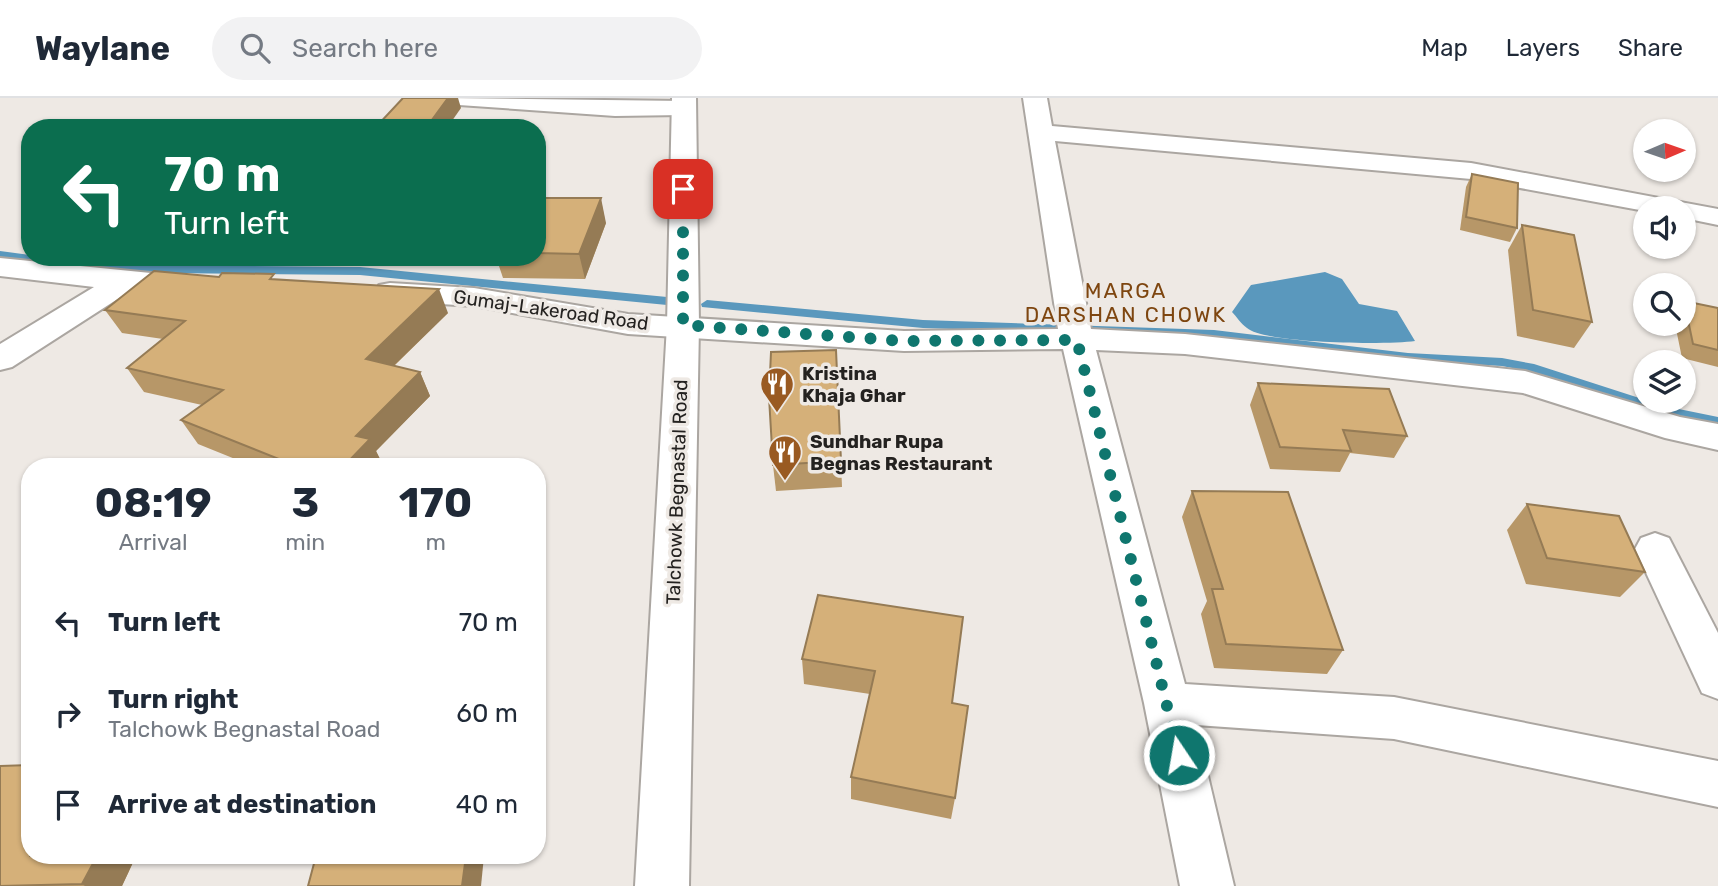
<!DOCTYPE html>
<style>
body{margin:0;font-family:Rubik,sans-serif;background:#f2f2f3;color:#1f2937;height:100vh;display:flex;flex-direction:column;font-size:26px;white-space:nowrap}
*{box-sizing:border-box;margin:0}
p{font-size:23px;color:#747a83}
.icon{flex:none;width:38px;height:38px;fill:none;stroke:currentColor;stroke-width:2;stroke-linecap:round;stroke-linejoin:round}
.map{position:relative;flex:1;overflow:hidden}
.sheet{position:absolute;left:21px;top:360px;width:525px;height:406px;display:flex;flex-direction:column;background:#fff;border-radius:28px;box-shadow:0 2px 5px #0004}
.sheet>*{flex:none}
.banner{position:absolute;left:21px;top:21px;width:525px;height:147px;border-radius:28px;box-shadow:0 2px 5px #0004;background:#0b6e4f;color:#fff;overflow:hidden}
.needle{width:46px;rotate:88deg}
.tools{position:absolute;left:1633px;top:21px;display:grid;gap:14px}
.tools a{display:grid;place-items:center;width:63px;height:63px;border-radius:50%;background:#fff;box-shadow:0 2px 5px #0004;font-size:35px}
.pin{position:absolute;display:grid;place-items:center;width:60px;height:60px;color:#fff;margin:-30px;border-radius:14px;box-shadow:0 4px 10px #0006}
.me{position:absolute;width:77px;margin:-38px;rotate:348deg;stroke-linejoin:round;filter:drop-shadow(0 0 5px #0008)}
.turn{display:flex;align-items:center;gap:24px;height:147px;padding:0 28px;font-size:32px}
.turn .icon{width:91px;height:91px;stroke-width:2.5}
.turn b{display:block;font-size:49px;line-height:60px}
.eta{display:flex;justify-content:space-evenly;align-items:center;height:119px;text-align:center}
.eta b{font-size:42px;font-weight:700;line-height:49px}
ul{padding:0;list-style:none}
li{display:flex;align-items:center;gap:21px;height:91px;padding:0 28px}
li div{flex:1}
li b{display:block;font-size:26px}
li em{font-style:normal}
header{display:flex;align-items:center;gap:42px;box-sizing:border-box;height:98px;padding:0 35px;background:#fff;border-bottom:2px solid #e0e1e3}
header strong{font-size:33px}
nav{display:flex;gap:38px;margin-inline-start:auto;font-size:24px}
.search{width:490px;height:63px;background:#f2f2f3;display:flex;align-items:center;gap:18px;box-sizing:border-box;padding:0 24px;border-radius:38px;color:#747a83;font-size:26px}
.map>svg:first-child{display:block}
.water{fill:#5a98bd}
.lines{fill:none;stroke-linecap:round;stroke-linejoin:round}
.stream{fill:#5a98bd;fill-rule:evenodd}
.minor-casing{stroke:#aba6a1;stroke-width:4}
.secondary-casing{stroke:#aba6a1;stroke-width:4}
.minor{fill:#fff;fill-rule:evenodd}
.secondary{fill:#fff;fill-rule:evenodd}
.wall{fill:#b79768}
.shaded-wall{fill:#957b55}
.building{fill:#d5b079;stroke:#957b55;stroke-width:2}
.route{stroke:#0f766e;stroke-width:12;stroke-dasharray:0 21.6}
.labels{text-anchor:middle;dominant-baseline:central;stroke-width:7;stroke-linejoin:round;paint-order:stroke}
.street-label{font-size:19px;fill:#242220;stroke:#eee9e4}
.poi-label{font-size:19px;font-weight:bold;fill:#242220;stroke:#eee9e4;text-anchor:start}
.neighbourhood-label{font-size:21px;letter-spacing:2px;fill:#7e4610;stroke:#eee9e4}
</style>
<header>
<strong>Waylane</strong>
<div class="search"><svg class="icon" aria-label="search" viewBox="0 0 24 24"><circle cx="10" cy="10" r="6"/><path d="M15 15l6 6"/></svg>Search here</div>
<nav><a>Map</a><a>Layers</a><a>Share</a></nav>
</header>
<div class="map">
<svg width="1718" height="788" viewBox="0 0 1718 788">
<rect width="100%" height="100%" fill="#eee9e4"/>
<path class="water" d="M1325 174 1342 181 1359 206 1397 213 1415 243C1387 247 1266 246 1247 230 1241 226 1237 219 1232 214L1251 187Z"/>
<g class="lines">
<g class="stream">
<path d="M0 153 30 157V159L166 167 360 169 667 199 673 203 667 207 360 177 166 175 84 171 0 161Z"/>
<path d="M707 202 923 222 1214 232 1408 255 1502 260 1534 266 1664 308 1718 319V329L1657 316 1527 273 1502 268 1408 263 1214 240 923 230 702 209 701 206Z"/>
</g>
<g class="minor-casing">
<g id="minor">
<path d="M447 0 683 3 691 5 695 10 691 15 683 17 615 18 459 7 451 5Z"/>
<path d="M1023 0H1047L1052 28 1471 65 1718 111V127L1684 120V110H1645V113L1471 81 1055 43 1091 231 1185 236 1525 273 1680 319 1718 326V352L1665 340 1523 295 1185 256 1096 252 1185 586 1394 599 1718 663V709L1394 641 1196 627 1234 788H1180L1144 605 1063 251 904 253 628 236 474 208 390 203 379 201 375 194 379 187 390 185 474 190 628 216 904 233 1058 231Z"/>
<path d="M0 160 201 180 205 187 201 194 190 196 130 193 12 269 0 272V246L94 189 0 178Z"/>
<path d="M1655 435 1669 440 1718 535V601L1702 595 1635 451 1641 440Z"/>
</g>
</g>
<g class="secondary-casing">
<path id="secondary" d="M672 0H696L699 227 689 788H635L667 227Z"/>
</g>
<use href="#minor" class="minor"/>
<use href="#secondary" class="secondary"/>
</g>
<g class="wall">
<path d="M1472 76 1517 130 1510 144 1460 132 1466 89Z"/>
<path d="M537 100 606 125 585 181 503 180 496 159H537Z"/>
<path d="M1522 127 1592 224 1574 250 1517 238 1508 152Z"/>
<path d="M277 181 448 215 394 268 420 274 430 298 376 353 382 365 378 369H255L198 346 181 322 202 307 144 294 127 270 163 241 122 235 105 212Z"/>
<path d="M1684 203 1718 210V269L1682 260 1675 226H1684Z"/>
<path d="M1258 285 1407 338 1394 360 1350 355 1340 374 1270 371 1250 307Z"/>
<path d="M841 363 842 389 776 393 773 367Z"/>
<path d="M1192 393 1343 552 1327 576 1214 570 1201 516 1207 503 1182 419Z"/>
<path d="M1527 406 1645 474 1620 499 1526 486 1507 432Z"/>
<path d="M818 497 952 605 955 700 951 721 851 701V679L870 596 804 586 802 561Z"/>
<path d="M30 758H136L122 788H0Z"/>
</g>
<g class="shaded-wall">
<path d="M448 0H458L461 10 447 30H426Z"/>
<path d="M601 100 606 125 585 181 579 156Z"/>
<path d="M439 191 448 215 377 284 366 261Z"/>
<path d="M420 274 430 298 376 353 382 365 378 369H343L356 338Z"/>
<path d="M97 758H136L122 788H85L82 786Z"/>
<path d="M466 758H484L481 788H462Z"/>
</g>
<g class="building">
<path d="M403 0H448L426 30H375Z"/>
<path d="M1472 76 1518 85 1517 130 1466 119Z"/>
<path d="M537 100H601L579 156 537 155Z"/>
<path d="M1522 127 1574 137 1592 224 1533 212Z"/>
<path d="M154 173 219 179 222 175 274 176 270 181 439 191 366 261 420 274 356 338 370 341 343 369H277L284 363 181 322 223 292 127 270 185 223 105 212Z"/>
<path d="M1684 203 1718 210V252L1693 246Z"/>
<path d="M836 252 841 363 773 367 769 299 771 254Z"/>
<path d="M1258 285 1389 291 1407 338 1343 332 1351 353 1280 349Z"/>
<path d="M1192 393 1288 394 1343 552 1226 546 1212 491H1223Z"/>
<path d="M1527 406 1619 418 1645 474 1547 460Z"/>
<path d="M818 497 963 519 952 605 968 608 955 700 851 679 875 573 802 561Z"/>
<path d="M30 667V758H97L82 786 0 788V668Z"/>
<path d="M316 758H466L462 788H308Z"/>
</g>
<g class="lines">
<path class="route" d="M683 91V227L904 243 1077 242 1179 657"/>
</g>
<defs>
<g id="restaurant-pin" transform="scale(1.75)"><path d="M0 17L-7.5 6A9.5 9.5 0 1 1 7.5 6Z" fill="#995a22" stroke="#eee9e4"/><path d="M-5-6h1v4h1v-4h1v4h1v-4h1v5L-1.5 .5V6h-2V.5L-5-1ZM5-6V6H3V1.5H1.5Q1.5-4 5-6Z" fill="#fff"/></g>
</defs>
<g fill-rule="evenodd">
<use href="#restaurant-pin" x="777" y="286"/>
<use href="#restaurant-pin" x="785" y="354"/>
</g>
<g class="labels">
<g class="street-label">
<text transform="translate(551 212) rotate(8)">Gumaj-Lakeroad Road</text>
<text transform="translate(677 394) rotate(-88)">Talchowk Begnastal Road</text>
</g>
<g class="poi-label">
<text x="802" y="275">Kristina<tspan x="802" dy="22">Khaja Ghar</tspan></text>
<text x="810" y="343">Sundhar Rupa<tspan x="810" dy="22">Begnas Restaurant</tspan></text>
</g>
<g class="neighbourhood-label">
<text x="1126" y="192">MARGA<tspan x="1126" dy="24">DARSHAN CHOWK</tspan></text>
</g>
</g>
</svg>
<div class="tools">
<a><svg class="needle" viewBox="-14 -14 28 28"><path d="M0-13l5 13h-10z" fill="#e53935"/><path d="M0 13l5-13h-10z" fill="#747a83"/></svg></a>
<a><svg class="icon" aria-label="sound" viewBox="0 0 24 24"><path d="M4 9h4l5-4v14l-5-4H4zM17 9q2 3 0 6"/></svg></a>
<a><svg class="icon" aria-label="search" viewBox="0 0 24 24"><circle cx="10" cy="10" r="6"/><path d="M15 15l6 6"/></svg></a>
<a><svg class="icon" aria-label="layers" viewBox="0 0 24 24"><path d="M12 4l9 5-9 5-9-5zM3 14l9 5 9-5"/></svg></a>
</div>
<div class="pin" style="left:683px;top:91px;background:#d93025"><svg class="icon" aria-label="arrive" viewBox="0 0 24 24"><path d="M6 21V4h12l-3 4 3 4H6"/></svg></div>
<svg class="me" style="left:1179px;top:657px" viewBox="-20 -20 40 40"><circle r="17" fill="#0f766e" stroke="#fff" stroke-width="3"/><path d="M0-11L8 9 0 5-8 9z" fill="#fff"/></svg>
<div class="banner">
<div class="turn"><svg class="icon" aria-label="left" viewBox="0 0 24 24"><path d="M17 20v-9H6M10 6l-5 5 5 5"/></svg><div><b>70 m</b>Turn left</div></div>
</div>
<section class="sheet">
<div class="eta">
<div><b>08:19</b><p>Arrival</p></div>
<div><b>3</b><p>min</p></div>
<div><b>170</b><p>m</p></div>
</div>
<ul>
<li><svg class="icon" aria-label="left" viewBox="0 0 24 24"><path d="M17 20v-9H6M10 6l-5 5 5 5"/></svg><div><b>Turn left</b></div><em>70 m</em></li>
<li><svg class="icon" aria-label="right" viewBox="0 0 24 24"><path d="M7 20v-9h11M14 6l5 5-5 5"/></svg><div><b>Turn right</b><p>Talchowk Begnastal Road</p></div><em>60 m</em></li>
<li><svg class="icon" aria-label="arrive" viewBox="0 0 24 24"><path d="M6 21V4h12l-3 4 3 4H6"/></svg><div><b>Arrive at destination</b></div><em>40 m</em></li>
</ul>
</section>
</div>
